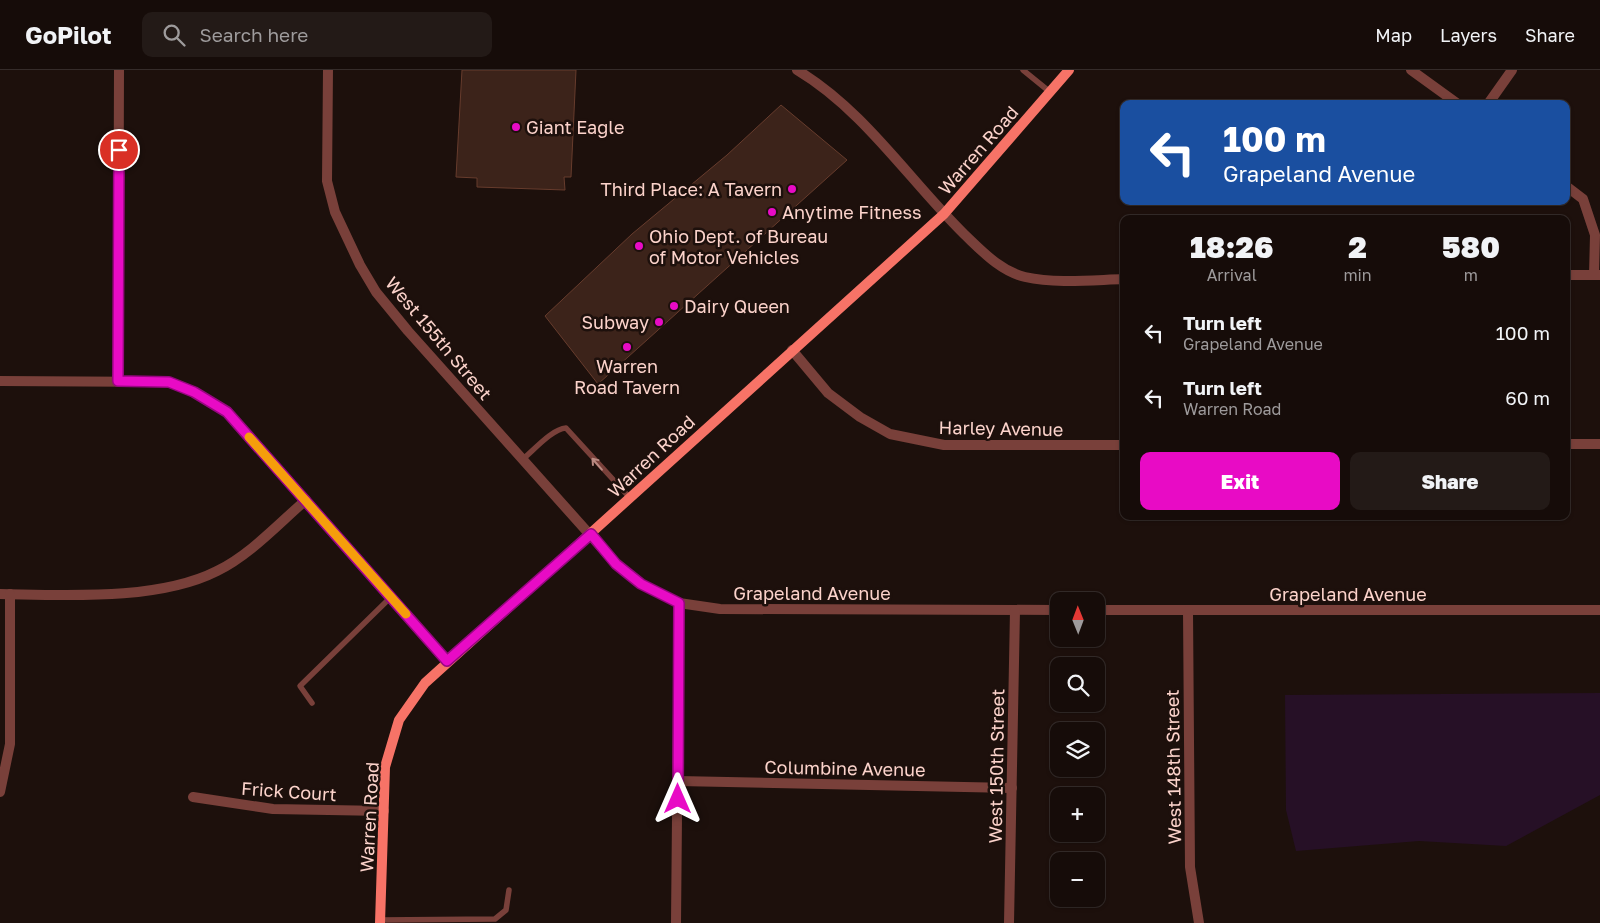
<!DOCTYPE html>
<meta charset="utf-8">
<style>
body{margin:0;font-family:"Golos Text",sans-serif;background:#231a17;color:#f1f3f6;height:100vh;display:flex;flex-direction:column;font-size:19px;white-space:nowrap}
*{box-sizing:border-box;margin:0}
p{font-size:16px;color:#9e9b9c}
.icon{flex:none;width:28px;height:28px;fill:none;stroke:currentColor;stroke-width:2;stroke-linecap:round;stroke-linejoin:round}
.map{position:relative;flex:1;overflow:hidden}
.sheet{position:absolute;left:1120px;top:145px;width:450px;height:305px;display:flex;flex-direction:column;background:#160c09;border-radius:10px;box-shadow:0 1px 4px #0004,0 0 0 1px #352c2a}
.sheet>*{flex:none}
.top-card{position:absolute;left:1120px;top:30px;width:450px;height:105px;border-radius:10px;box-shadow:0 1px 4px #0004,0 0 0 1px #352c2a;background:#1a4fa0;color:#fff;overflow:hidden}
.needle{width:32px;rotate:359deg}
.fabs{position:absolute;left:1050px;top:522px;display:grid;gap:10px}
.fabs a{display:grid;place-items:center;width:55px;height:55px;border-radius:10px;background:#160c09;box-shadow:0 1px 4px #0004,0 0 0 1px #352c2a;font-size:25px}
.pin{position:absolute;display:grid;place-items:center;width:42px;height:42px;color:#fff;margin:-21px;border:2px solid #fff;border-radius:50%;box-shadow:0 1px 5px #0007}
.me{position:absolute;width:55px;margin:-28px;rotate:0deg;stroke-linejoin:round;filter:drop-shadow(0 0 4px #0008)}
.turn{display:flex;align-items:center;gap:18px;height:105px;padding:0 20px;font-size:22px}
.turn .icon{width:65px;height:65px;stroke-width:2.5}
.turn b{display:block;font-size:35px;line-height:42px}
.eta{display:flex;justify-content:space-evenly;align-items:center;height:85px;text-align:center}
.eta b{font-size:30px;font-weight:800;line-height:35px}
.primary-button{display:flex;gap:10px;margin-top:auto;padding:10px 20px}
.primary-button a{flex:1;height:58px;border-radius:10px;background:#e80bc5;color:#fff;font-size:20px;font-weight:800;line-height:58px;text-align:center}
.primary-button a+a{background:#231a17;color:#f1f3f6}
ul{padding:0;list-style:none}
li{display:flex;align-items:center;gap:15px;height:65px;padding:0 20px}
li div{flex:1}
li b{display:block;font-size:19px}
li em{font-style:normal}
header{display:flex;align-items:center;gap:30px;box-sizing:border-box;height:70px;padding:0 25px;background:#160c09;border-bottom:1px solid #352c2a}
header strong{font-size:24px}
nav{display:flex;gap:28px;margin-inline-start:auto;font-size:18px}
.search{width:350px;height:45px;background:#231a17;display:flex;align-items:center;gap:12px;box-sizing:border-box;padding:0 18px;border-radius:10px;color:#9e9b9c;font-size:19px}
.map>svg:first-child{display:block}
.green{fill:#261026}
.building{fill:#3c231a;stroke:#673c2d}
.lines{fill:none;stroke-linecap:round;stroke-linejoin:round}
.service{stroke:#79403a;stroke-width:5.5}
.minor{stroke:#79403a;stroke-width:10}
.secondary{stroke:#f77367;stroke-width:10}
.oneway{stroke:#ba8a82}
.route-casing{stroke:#970780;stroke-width:12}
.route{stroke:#e80bc5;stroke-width:9}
.slow{stroke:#f59e0b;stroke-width:9}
.poi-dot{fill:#e80bc5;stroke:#1d100c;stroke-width:2}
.labels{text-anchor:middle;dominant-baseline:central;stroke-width:5;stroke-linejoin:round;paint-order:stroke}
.poi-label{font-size:18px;fill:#fcd3cb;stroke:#1d100c;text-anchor:start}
.street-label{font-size:18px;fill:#fcd3cb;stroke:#1d100c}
</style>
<header>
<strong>GoPilot</strong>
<div class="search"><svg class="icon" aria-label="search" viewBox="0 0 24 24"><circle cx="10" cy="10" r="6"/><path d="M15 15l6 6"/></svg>Search here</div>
<nav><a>Map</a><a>Layers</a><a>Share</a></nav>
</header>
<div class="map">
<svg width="1600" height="853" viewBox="0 0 1600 853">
<rect width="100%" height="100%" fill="#1d100c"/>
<path class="green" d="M1600 623V725L1506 776 1419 771 1296 781 1286 740 1285 625Z"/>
<g class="building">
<path d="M462 0H576L571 107H564L565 120 477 117V108L456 107Z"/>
<path d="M781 35 847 90 598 314 545 246 632 164 727 85Z"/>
</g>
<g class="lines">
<g class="service">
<path d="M1023 0 1050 22"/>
<path d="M523 389C534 380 552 359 566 358L630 428"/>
<path d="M312 633 300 616 391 527"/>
<path d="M380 850 495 849 506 840 509 820"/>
</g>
<g class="minor">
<path d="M328 0 327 111 335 142 360 195 376 222 408 261 616 494 641 514 679 533 720 539 1059 540"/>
<path d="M797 0C864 40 909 110 964 164 982 181 1000 201 1025 207 1057 214 1092 210 1124 209"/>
<path d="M1411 0 1458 34"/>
<path d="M1488 34 1512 0"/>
<path d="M1566 116 1583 129 1595 165 1594 205"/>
<path d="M1566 205H1599"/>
<path d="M792 280 828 323 860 347 890 364 944 375H1124"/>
<path d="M0 311 169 312 194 322 227 342 447 591"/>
<path d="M118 311 119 0"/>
<path d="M1566 374H1600"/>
<path d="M0 524C65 525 158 531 217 501 250 485 278 454 306 430"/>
<path d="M1096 540H1600"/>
<path d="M1188 541 1190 797 1199 853"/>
<path d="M678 711 1012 718"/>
<path d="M0 722 10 674V524"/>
<path d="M193 727 273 739 384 741"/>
<path d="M676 853 679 533"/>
<path d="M1009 853 1015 540"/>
</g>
<path class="secondary" d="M380 853 385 697 399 650 425 613 944 144 1069 0"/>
</g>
<defs><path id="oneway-shaft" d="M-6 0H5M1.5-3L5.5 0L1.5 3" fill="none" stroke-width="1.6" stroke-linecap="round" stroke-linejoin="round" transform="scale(1.25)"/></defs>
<use class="oneway" href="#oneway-shaft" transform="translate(597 394) rotate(-131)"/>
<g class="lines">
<g class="route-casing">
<path id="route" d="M119 80 118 311 169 312 194 322 227 342 447 591 591 464 616 494 641 514 679 533 678 729"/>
</g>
<use href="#route" class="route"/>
<path class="slow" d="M249 367 406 544"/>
</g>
<g class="poi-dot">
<circle cx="516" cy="57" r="5"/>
<circle cx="792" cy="119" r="5"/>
<circle cx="772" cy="142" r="5"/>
<circle cx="639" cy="176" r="5"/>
<circle cx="674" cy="236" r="5"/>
<circle cx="659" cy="252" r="5"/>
<circle cx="627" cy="277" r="5"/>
</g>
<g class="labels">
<g class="poi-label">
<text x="526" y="57">Giant Eagle</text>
<text x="782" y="119" text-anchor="end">Third Place: A Tavern</text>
<text x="782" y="142">Anytime Fitness</text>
<text x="649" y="166">Ohio Dept. of Bureau<tspan x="649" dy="21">of Motor Vehicles</tspan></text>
<text x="684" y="236">Dairy Queen</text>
<text x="649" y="252" text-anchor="end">Subway</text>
<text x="627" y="296" text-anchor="middle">Warren<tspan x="627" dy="21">Road Tavern</tspan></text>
</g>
<g class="street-label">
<text transform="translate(978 80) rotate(-49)">Warren Road</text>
<text transform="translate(439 268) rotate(50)">West 155th Street</text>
<text transform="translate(1001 358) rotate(1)">Harley Avenue</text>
<text transform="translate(651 386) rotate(-43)">Warren Road</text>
<text x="812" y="523">Grapeland Avenue</text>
<text x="1348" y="524">Grapeland Avenue</text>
<text transform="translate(996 696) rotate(-89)">West 150th Street</text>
<text transform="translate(1173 697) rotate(-91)">West 148th Street</text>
<text transform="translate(845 698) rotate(1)">Columbine Avenue</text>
<text transform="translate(289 721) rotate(4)">Frick Court</text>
<text transform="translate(369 747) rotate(-87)">Warren Road</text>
</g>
</g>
</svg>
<div class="fabs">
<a><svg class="needle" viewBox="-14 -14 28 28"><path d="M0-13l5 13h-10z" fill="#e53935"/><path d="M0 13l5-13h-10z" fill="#9e9b9c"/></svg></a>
<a><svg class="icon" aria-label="search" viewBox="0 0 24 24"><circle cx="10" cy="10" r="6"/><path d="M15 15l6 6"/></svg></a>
<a><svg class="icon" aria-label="layers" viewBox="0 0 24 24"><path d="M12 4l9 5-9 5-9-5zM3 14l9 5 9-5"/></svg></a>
<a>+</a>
<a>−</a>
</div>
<div class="pin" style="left:119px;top:80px;background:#d93025"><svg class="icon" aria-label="arrive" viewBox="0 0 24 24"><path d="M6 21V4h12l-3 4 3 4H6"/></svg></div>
<svg class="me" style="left:678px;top:729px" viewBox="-20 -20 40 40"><path d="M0-17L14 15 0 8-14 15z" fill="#e80bc5" stroke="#fff" stroke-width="4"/></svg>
<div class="top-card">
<div class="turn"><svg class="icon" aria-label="left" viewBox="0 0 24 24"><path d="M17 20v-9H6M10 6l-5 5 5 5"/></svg><div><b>100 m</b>Grapeland Avenue</div></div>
</div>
<section class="sheet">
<div class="eta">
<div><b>18:26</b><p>Arrival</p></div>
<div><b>2</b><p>min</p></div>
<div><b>580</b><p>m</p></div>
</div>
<ul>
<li><svg class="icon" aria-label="left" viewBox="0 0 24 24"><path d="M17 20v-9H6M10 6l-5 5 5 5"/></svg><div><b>Turn left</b><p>Grapeland Avenue</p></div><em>100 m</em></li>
<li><svg class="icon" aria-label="left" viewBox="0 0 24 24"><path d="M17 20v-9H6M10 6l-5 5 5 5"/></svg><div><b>Turn left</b><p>Warren Road</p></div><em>60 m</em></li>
</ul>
<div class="primary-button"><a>Exit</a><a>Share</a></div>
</section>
</div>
